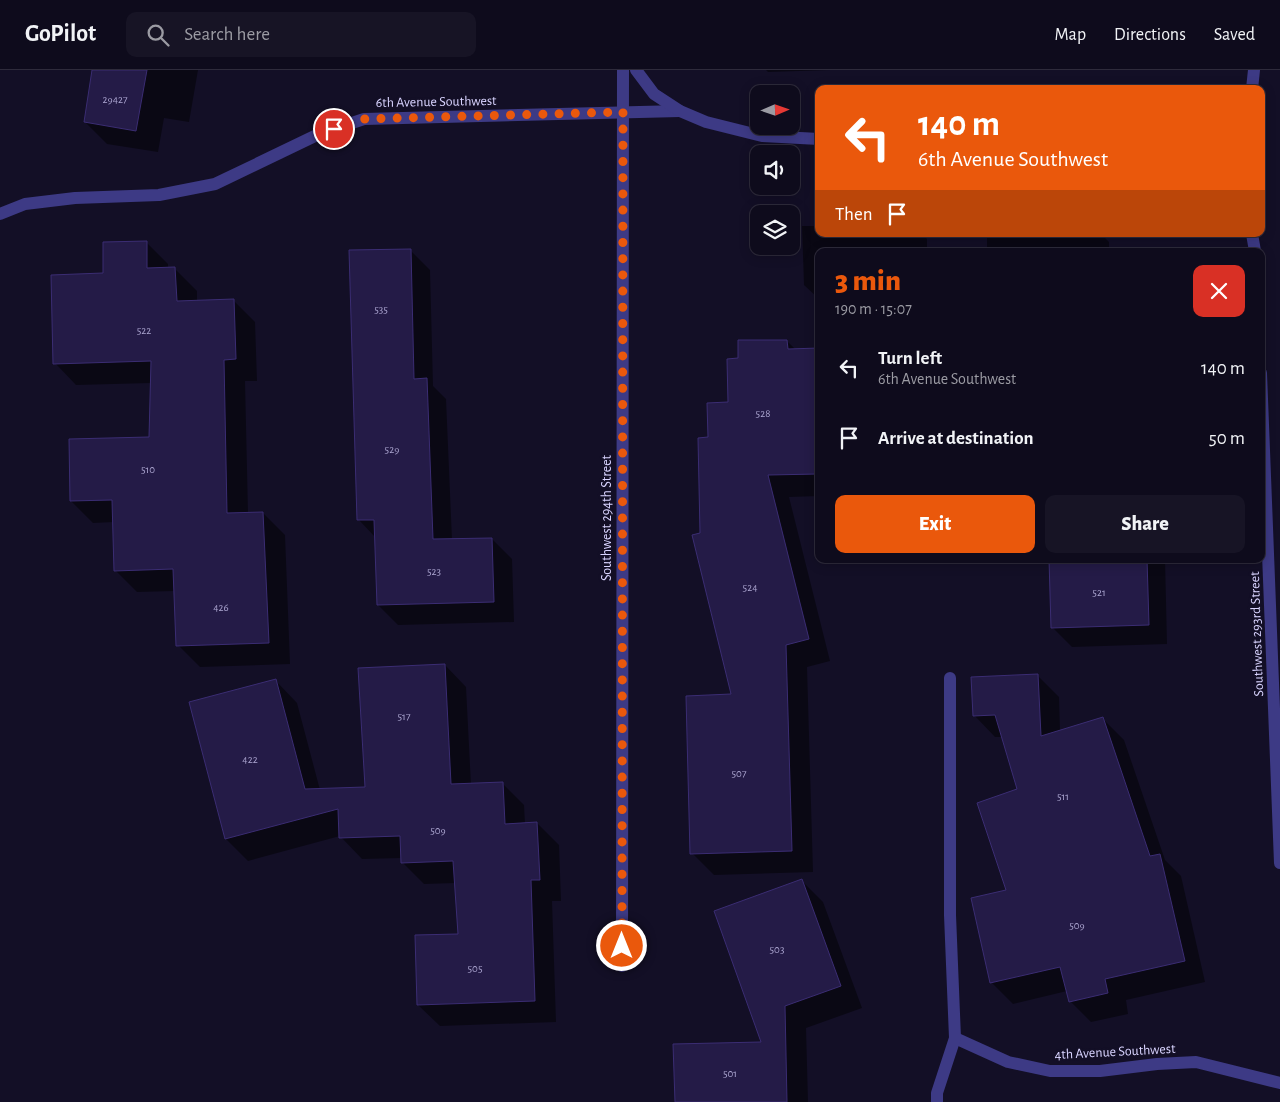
<!DOCTYPE html>
<meta charset="utf-8">
<style>
body{margin:0;font-family:"Alegreya Sans",sans-serif;background:#171425;color:#f1f3f6;height:100vh;display:flex;flex-direction:column;font-size:19px;white-space:nowrap}
*{box-sizing:border-box;margin:0}
p{font-size:16px;color:#9b9ba3}
.icon{flex:none;width:28px;height:28px;fill:none;stroke:currentColor;stroke-width:2;stroke-linecap:round;stroke-linejoin:round}
.map{position:relative;flex:1;overflow:hidden}
.drawer{position:absolute;left:815px;top:178px;width:450px;height:315px;display:flex;flex-direction:column;background:#0e0b1c;border-radius:10px;box-shadow:0 2px 12px #0003,0 0 0 1px #2e2b3b}
.drawer>*{flex:none}
.banner{position:absolute;left:815px;top:15px;width:450px;height:152px;border-radius:10px;box-shadow:0 2px 12px #0003,0 0 0 1px #2e2b3b;background:#ea580c;color:#fff;overflow:hidden}
.needle{width:32px;rotate:88deg}
.fabs{position:absolute;left:750px;top:15px;display:grid;gap:10px}
.fabs a{display:grid;place-items:center;width:50px;height:50px;border-radius:10px;background:#0e0b1c;box-shadow:0 2px 12px #0003,0 0 0 1px #2e2b3b;font-size:25px}
.pin{position:absolute;display:grid;place-items:center;width:42px;height:42px;color:#fff;margin:-21px;border:2px solid #fff;border-radius:50%;box-shadow:0 1px 5px #0007}
.me{position:absolute;width:55px;margin:-28px;rotate:0deg;stroke-linejoin:round;filter:drop-shadow(0 0 4px #0008)}
.turn{display:flex;align-items:center;gap:18px;height:105px;padding:0 20px;font-size:22px}
.turn .icon{width:65px;height:65px;stroke-width:2.5}
.turn b{display:block;font-size:35px;line-height:42px}
.then{display:flex;align-items:center;height:48px;padding:0 20px;background:#0003;gap:10px;font-size:19px}
.round{display:grid;place-items:center;flex:none;width:52px;height:52px;border-radius:10px;background:#171425}
.headline{display:flex;align-items:center;justify-content:space-between;height:85px;padding:0 20px}
h1{font-size:30px;font-weight:800;line-height:38px;color:#ea580c}
.button{display:flex;gap:10px;margin-top:auto;padding:10px 20px}
.button a{flex:1;height:58px;border-radius:10px;background:#ea580c;color:#fff;font-size:20px;font-weight:800;line-height:58px;text-align:center}
.button a+a{background:#171425;color:#f1f3f6}
ul{padding:0;list-style:none}
li{display:flex;align-items:center;gap:15px;height:70px;padding:0 20px}
li div{flex:1}
li b{display:block;font-size:19px}
li em{font-style:normal}
header{display:flex;align-items:center;gap:30px;box-sizing:border-box;height:70px;padding:0 25px;background:#0e0b1c;border-bottom:1px solid #2e2b3b}
header strong{font-size:24px}
nav{display:flex;gap:28px;margin-inline-start:auto;font-size:18px}
.search{width:350px;height:45px;background:#171425;display:flex;align-items:center;gap:12px;box-sizing:border-box;padding:0 18px;border-radius:10px;color:#9b9ba3;font-size:19px}
.map>svg:first-child{display:block}
.shadow{fill:#0007}
.building{fill:#241b47;stroke:#3b2d73}
.lines{fill:none;stroke-linecap:round;stroke-linejoin:round}
.minor{stroke:#3d3a85;stroke-width:12}
.tertiary{stroke:#3d3a85;stroke-width:12}
.route{stroke:#ea580c;stroke-width:9;stroke-dasharray:0 16.2}
.labels{text-anchor:middle;dominant-baseline:central;stroke-width:5;stroke-linejoin:round;paint-order:stroke}
.number-label{font-size:11px;fill:#aca6d1}
.street-label{font-size:14px;fill:#d9d4ff;stroke:#130f26}
</style>
<header>
<strong>GoPilot</strong>
<div class="search"><svg class="icon" aria-label="search" viewBox="0 0 24 24"><circle cx="10" cy="10" r="6"/><path d="M15 15l6 6"/></svg>Search here</div>
<nav><a>Map</a><a>Directions</a><a>Saved</a></nav>
</header>
<div class="map">
<svg width="1280" height="1032" viewBox="0 0 1280 1032">
<rect width="100%" height="100%" fill="#130f26"/>
<g class="shadow">
<path d="M93 0H198L189 52 164 48 158 82 107 74 85 52Z"/>
<path d="M766 0H830L768 2Z"/>
<path d="M802 156H819V164H922L927 169V181H819V229L804 215Z"/>
<path d="M987 164H1101L1109 172V181H987Z"/>
<path d="M146 172 168 194V199H175L197 221V232L233 230 255 252 257 311H245L248 443H263L285 465 290 594 200 597 178 575 175 521 137 522 115 500 114 452 93 453 71 431 150 368 151 313 76 315 55 293 104 204Z"/>
<path d="M410 180 430 200 433 316 446 329 452 470 492 469 512 489 514 552 398 555 378 535 375 467 359 450Z"/>
<path d="M787 271 796 280H819V426L789 427 830 591 807 597 813 802 714 805 692 783 733 625 702 464 709 369 730 334 740 290Z"/>
<path d="M1051 489H1165L1167 574 1072 577 1052 557Z"/>
<path d="M445 595 466 617 471 715 502 713 524 735 525 754 537 753 559 775 561 831H552L556 952 440 956 418 935 459 865 456 813 424 814 402 792V788L362 789 340 766 248 791 226 769 276 611 297 633 320 720 366 718Z"/>
<path d="M1038 606 1059 627 1060 661 1103 649 1124 670 1165 790 1181 806 1205 912 1126 930 1128 944 1091 952 1070 931 1067 921 1013 934 991 912 1008 821 1019 719 1003 667H995L974 645Z"/>
<path d="M802 811 823 832 862 938 806 958 808 1032H676L763 973Z"/>
</g>
<g class="building">
<path d="M92 0H147L136 61 84 52Z"/>
<path d="M147 171V198L175 197 177 231 234 229 236 289 224 290 227 443 263 442 269 573 176 576 173 499 114 501 112 430 70 431 69 369 149 367 151 291 53 294 51 205 103 203V172Z"/>
<path d="M411 179 414 309 427 308 433 469 492 468 494 532 377 535 374 450H357L349 180Z"/>
<path d="M738 270H787L788 279 819 278V353H817L818 404 768 405 809 569 786 575 792 781 690 784 686 626 731 624 692 465 700 463 698 368 708 367 707 333 728 332 727 289 738 288Z"/>
<path d="M1049 489H1147L1149 555 1051 558Z"/>
<path d="M445 594 451 714 503 712 505 754 537 752 540 810H531L535 931 417 935 415 865 458 864 453 791 401 793 400 766 339 768 338 739 225 769 189 632 276 609 305 719 365 717 358 598Z"/>
<path d="M1038 604 1041 666 1103 647 1150 786 1160 784 1185 891 1105 909 1108 923 1069 932 1060 897 990 913 971 828 1006 820 977 733 1017 719 995 645 973 646 971 607Z"/>
<path d="M802 809 841 916 785 936 787 1032H675L673 974 761 972 714 841Z"/>
</g>
<g class="lines">
<g class="minor">
<path d="M1252 19 1254 0"/>
<path d="M0 144 25 134 75 128 159 125 215 114 319 64 364 49 680 41"/>
<path d="M622 896 623 0"/>
<path d="M955 968 1008 992 1050 1001H1100L1157 994 1196 992 1280 1013"/>
<path d="M937 1032V1023L955 968 950 845V608"/>
</g>
<g class="tertiary">
<path d="M636 0 654 24 680 41 706 52 762 66 819 69"/>
<path d="M1252 164 1255 181"/>
<path d="M1261 303 1280 793"/>
</g>
</g>
<g class="lines">
<path class="route" d="M334 59 364 49 623 42 622 876"/>
</g>
<g class="labels">
<g class="number-label">
<text x="115" y="29">29427</text>
<text x="381" y="239">535</text>
<text x="144" y="260">522</text>
<text x="763" y="343">528</text>
<text x="392" y="379">529</text>
<text x="148" y="399">510</text>
<text x="434" y="501">523</text>
<text x="750" y="517">524</text>
<text x="1099" y="522">521</text>
<text x="221" y="537">426</text>
<text x="404" y="646">517</text>
<text x="250" y="689">422</text>
<text x="739" y="703">507</text>
<text x="1063" y="726">511</text>
<text x="438" y="760">509</text>
<text x="1077" y="855">509</text>
<text x="777" y="879">503</text>
<text x="475" y="898">505</text>
<text x="730" y="1003">501</text>
</g>
<g class="street-label">
<text transform="translate(436 32) rotate(-1)">6th Avenue Southwest</text>
<text transform="translate(607 448) rotate(-90)">Southwest 294th Street</text>
<text transform="translate(1257 564) rotate(-92)">Southwest 293rd Street</text>
<text transform="translate(1115 982) rotate(-3)">4th Avenue Southwest</text>
</g>
</g>
</svg>
<div class="fabs">
<a><svg class="needle" viewBox="-14 -14 28 28"><path d="M0-13l5 13h-10z" fill="#e53935"/><path d="M0 13l5-13h-10z" fill="#9b9ba3"/></svg></a>
<a><svg class="icon" aria-label="sound" viewBox="0 0 24 24"><path d="M4 9h4l5-4v14l-5-4H4zM17 9q2 3 0 6"/></svg></a>
<a><svg class="icon" aria-label="layers" viewBox="0 0 24 24"><path d="M12 4l9 5-9 5-9-5zM3 14l9 5 9-5"/></svg></a>
</div>
<div class="pin" style="left:334px;top:59px;background:#d93025"><svg class="icon" aria-label="arrive" viewBox="0 0 24 24"><path d="M6 21V4h12l-3 4 3 4H6"/></svg></div>
<svg class="me" style="left:622px;top:876px" viewBox="-20 -20 40 40"><circle r="17" fill="#ea580c" stroke="#fff" stroke-width="3"/><path d="M0-11L8 9 0 5-8 9z" fill="#fff"/></svg>
<div class="banner">
<div class="turn"><svg class="icon" aria-label="left" viewBox="0 0 24 24"><path d="M17 20v-9H6M10 6l-5 5 5 5"/></svg><div><b>140 m</b>6th Avenue Southwest</div></div>
<div class="then">Then<svg class="icon" aria-label="arrive" viewBox="0 0 24 24"><path d="M6 21V4h12l-3 4 3 4H6"/></svg></div>
</div>
<section class="drawer">
<div class="headline"><div><h1>3 min</h1><p>190 m · 15:07</p></div><a class="round" style="background:#d93025;color:#fff"><svg class="icon" aria-label="close" viewBox="0 0 24 24"><path d="M6 6l12 12M18 6L6 18"/></svg></a></div>
<ul>
<li><svg class="icon" aria-label="left" viewBox="0 0 24 24"><path d="M17 20v-9H6M10 6l-5 5 5 5"/></svg><div><b>Turn left</b><p>6th Avenue Southwest</p></div><em>140 m</em></li>
<li><svg class="icon" aria-label="arrive" viewBox="0 0 24 24"><path d="M6 21V4h12l-3 4 3 4H6"/></svg><div><b>Arrive at destination</b></div><em>50 m</em></li>
</ul>
<div class="button"><a>Exit</a><a>Share</a></div>
</section>
</div>
